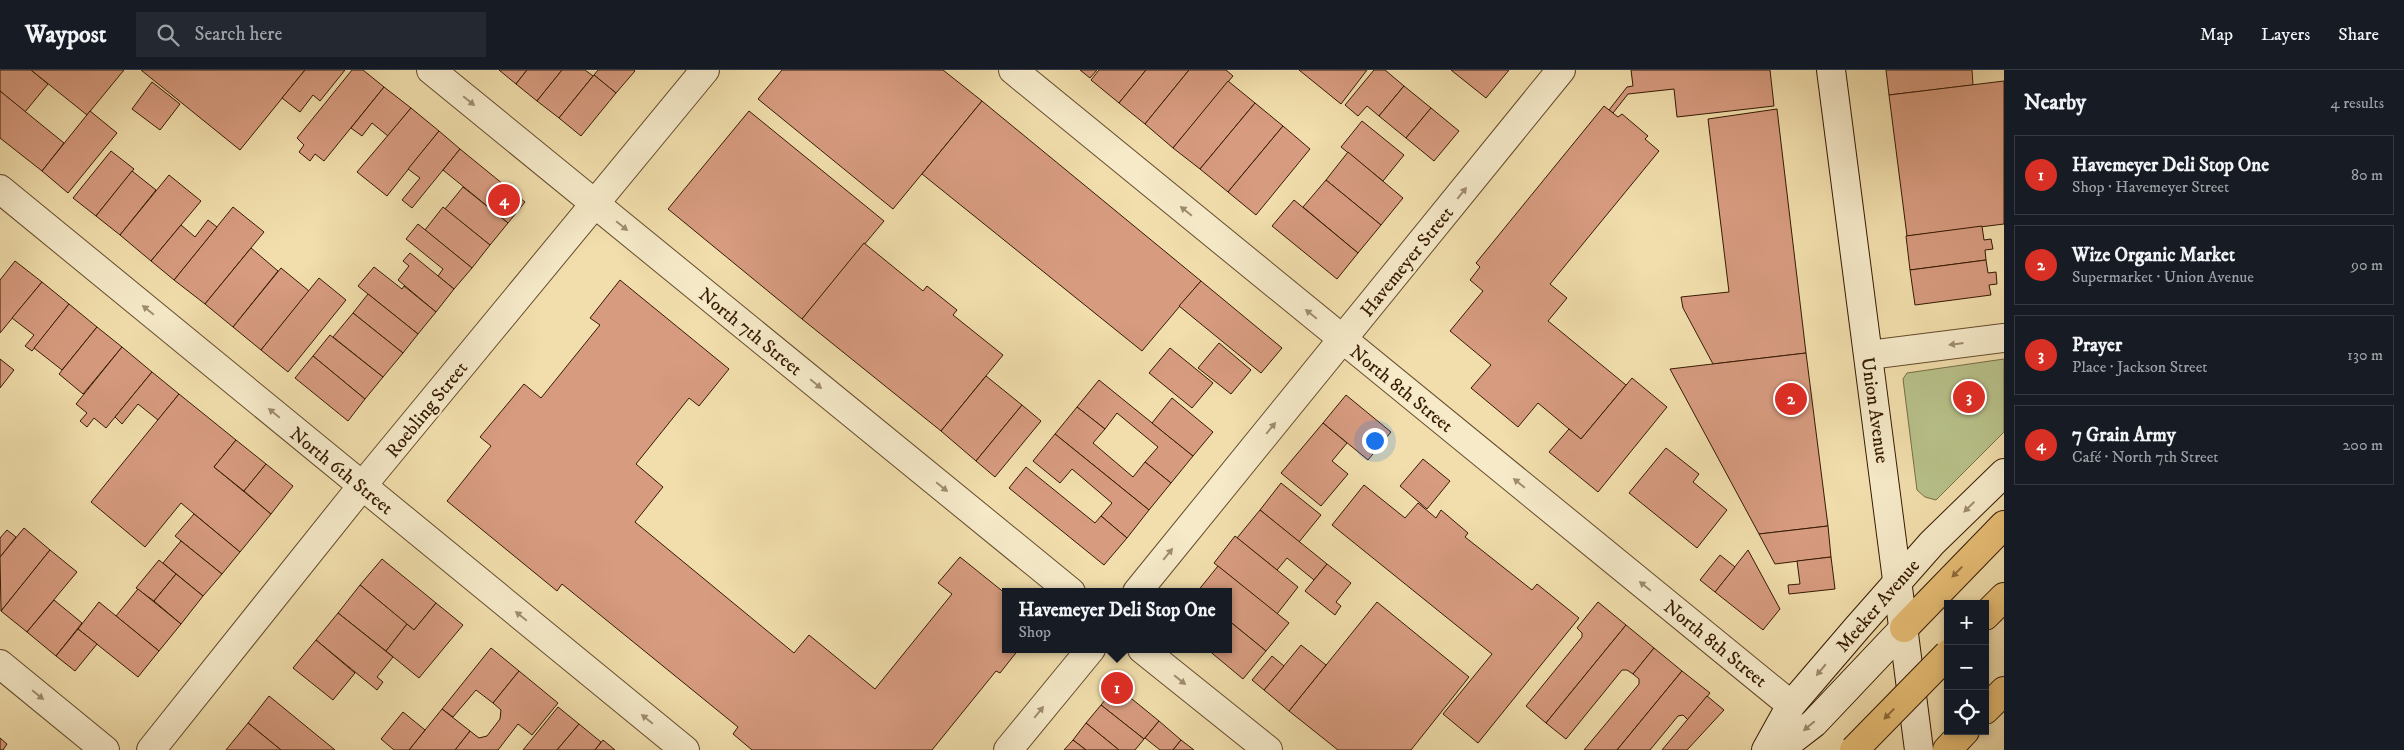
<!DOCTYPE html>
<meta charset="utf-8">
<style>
:root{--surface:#171b24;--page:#242831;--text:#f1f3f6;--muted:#9ea1a6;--line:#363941;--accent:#d93025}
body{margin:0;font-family:"IM FELL DW Pica",serif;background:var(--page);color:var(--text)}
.controls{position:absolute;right:15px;bottom:15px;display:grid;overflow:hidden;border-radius:0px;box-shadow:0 2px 8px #0003}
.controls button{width:45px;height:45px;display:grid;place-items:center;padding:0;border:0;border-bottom:1px solid var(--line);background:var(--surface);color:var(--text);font:25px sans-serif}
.you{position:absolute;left:1374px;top:370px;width:18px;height:18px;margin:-12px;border:4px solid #fff;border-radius:50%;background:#1a73e8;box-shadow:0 0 0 8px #1a73e833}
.badge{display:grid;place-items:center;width:32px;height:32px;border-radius:50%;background:var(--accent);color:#fff;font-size:16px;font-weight:700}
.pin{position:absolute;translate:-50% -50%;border:2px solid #fff;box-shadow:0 1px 5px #0006}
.popup{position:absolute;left:1002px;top:518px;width:230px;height:65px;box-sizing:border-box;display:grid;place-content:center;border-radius:0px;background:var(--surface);filter:drop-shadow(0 1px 4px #0005);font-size:16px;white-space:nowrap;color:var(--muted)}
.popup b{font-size:19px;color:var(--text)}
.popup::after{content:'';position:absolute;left:50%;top:100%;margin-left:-10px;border:10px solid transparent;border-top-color:var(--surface)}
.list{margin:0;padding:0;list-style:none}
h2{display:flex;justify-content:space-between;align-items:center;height:65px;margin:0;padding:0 20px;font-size:21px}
h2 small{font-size:16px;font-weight:400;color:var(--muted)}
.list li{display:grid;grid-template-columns:32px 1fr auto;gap:15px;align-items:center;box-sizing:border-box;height:80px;margin:0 10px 10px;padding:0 10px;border:1px solid var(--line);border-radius:0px}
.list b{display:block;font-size:19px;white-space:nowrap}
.list p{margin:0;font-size:16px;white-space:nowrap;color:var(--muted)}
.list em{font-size:16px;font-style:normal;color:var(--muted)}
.icon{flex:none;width:28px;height:28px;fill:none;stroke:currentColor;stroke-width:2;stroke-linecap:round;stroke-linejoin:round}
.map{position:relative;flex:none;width:2004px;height:680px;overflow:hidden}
header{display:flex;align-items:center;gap:30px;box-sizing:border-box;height:70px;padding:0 25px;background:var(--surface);border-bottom:1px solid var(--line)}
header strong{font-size:24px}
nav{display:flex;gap:28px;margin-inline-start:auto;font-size:18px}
.search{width:350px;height:45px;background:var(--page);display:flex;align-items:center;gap:12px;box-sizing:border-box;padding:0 18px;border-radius:0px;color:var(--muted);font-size:19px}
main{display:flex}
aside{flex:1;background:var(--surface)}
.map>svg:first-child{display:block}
.green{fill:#b8c18a;stroke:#776e46}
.building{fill:#d79b7f;stroke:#361a03}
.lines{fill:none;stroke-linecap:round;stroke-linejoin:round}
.street-casing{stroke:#654b2d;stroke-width:30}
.secondary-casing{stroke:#361a03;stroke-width:30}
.highway-casing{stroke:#361a03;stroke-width:30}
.street{stroke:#f6eac9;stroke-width:28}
.secondary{stroke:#f6eac9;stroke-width:28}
.highway{stroke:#e8bf76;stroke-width:28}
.highway-bridge-casing{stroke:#361a03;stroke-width:30;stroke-linecap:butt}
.highway-bridge{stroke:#e8bf76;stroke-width:28}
.oneway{fill:#a08c70}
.oneway2{fill:#8f6c3c}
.labels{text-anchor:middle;stroke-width:4.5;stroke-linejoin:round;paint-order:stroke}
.street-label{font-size:19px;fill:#361a03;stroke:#f6eac9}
</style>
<header>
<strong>Waypost</strong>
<div class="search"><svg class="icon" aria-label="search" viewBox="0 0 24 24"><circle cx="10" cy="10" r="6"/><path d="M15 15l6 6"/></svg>Search here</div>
<nav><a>Map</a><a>Layers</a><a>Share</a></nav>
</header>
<main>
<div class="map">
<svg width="2004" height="680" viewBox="0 0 2004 680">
<rect width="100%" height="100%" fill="#f1deac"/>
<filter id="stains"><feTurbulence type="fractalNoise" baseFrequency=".004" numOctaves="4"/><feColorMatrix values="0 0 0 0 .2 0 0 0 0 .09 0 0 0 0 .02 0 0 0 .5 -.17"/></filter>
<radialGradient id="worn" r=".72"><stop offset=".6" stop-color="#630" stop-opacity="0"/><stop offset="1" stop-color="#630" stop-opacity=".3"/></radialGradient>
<path class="green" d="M2004,289V362L1936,430L1925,427L1917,420L1903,309L1907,303Z"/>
<g class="building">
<path d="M0,0H31L48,14L25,42L0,21Z"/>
<path d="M31,0H124L87,45Z"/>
<path d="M141,0H305L240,80Z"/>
<path d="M305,0H345L320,31L313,25L300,42L282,28Z"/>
<path d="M352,0H363L384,17L324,91L315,84L310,91L299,82L304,75L297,68Z"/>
<path d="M499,0H527L516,14Z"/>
<path d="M527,0H562L537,31L516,14Z"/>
<path d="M562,0H585L593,6L559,48L537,31Z"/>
<path d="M598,0H634L635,1L616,23L594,5Z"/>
<path d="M782,0H943L982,31L893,139L758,29Z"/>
<path d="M1080,0H1097L1090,8Z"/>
<path d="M1099,0H1146L1119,33L1091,10Z"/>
<path d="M1146,0H1189L1145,54L1119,33Z"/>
<path d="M1189,0H1226L1233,6L1173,78L1145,54Z"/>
<path d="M1299,0H1367L1341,34Z"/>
<path d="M1374,0H1385L1404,16L1379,46L1367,36L1358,46L1345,35Z"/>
<path d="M1451,0H1509L1486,28Z"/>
<path d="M1631,0H1770L1774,36L1677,47L1674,19L1628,24L1613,43L1609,40L1627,17L1633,16Z"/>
<path d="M1886,0H1972L1973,15L1889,25Z"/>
<path d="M594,5L616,23L581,66L559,48Z"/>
<path d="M1228,11L1255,33L1200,99L1173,78Z"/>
<path d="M2004,11V154L1907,166L1889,25Z"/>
<path d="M152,12L180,34L160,60L132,39Z"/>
<path d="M1404,16L1431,38L1406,68L1379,46Z"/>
<path d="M384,17L411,38L388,66L372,53L362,66L351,58Z"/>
<path d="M0,21L64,73L42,101L0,68Z"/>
<path d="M982,31L1201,211L1142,281L922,104Z"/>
<path d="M1255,33L1283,56L1228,122L1200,99Z"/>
<path d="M1604,36L1618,47L1622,44L1648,66L1645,69L1659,81L1550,214L1567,228L1548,251L1626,315L1581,369L1538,333L1518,357L1471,318L1491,295L1450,261L1483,221L1470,210L1480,197L1476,193Z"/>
<path d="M411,38L439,61L387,126L357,102Z"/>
<path d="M1431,38L1459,61L1434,91L1406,68Z"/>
<path d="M1777,39L1806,283L1713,294L1683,238L1681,227L1729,222L1708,49Z"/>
<path d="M90,41L117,63L68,123L42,101Z"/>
<path d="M749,41L884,151L802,249L668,139Z"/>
<path d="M1362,51L1404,85L1383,111L1341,77Z"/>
<path d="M1283,56L1310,79L1256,145L1228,122Z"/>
<path d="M439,61L460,79L412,138L402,130L420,108L408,99Z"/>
<path d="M460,79L525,132L508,153L443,100Z"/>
<path d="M111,81L134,99L96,146L73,128Z"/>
<path d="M1348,82L1403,128L1381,155L1326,110Z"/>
<path d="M132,101L156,120L120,165L96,146Z"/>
<path d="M169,105L201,131L151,191L120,165Z"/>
<path d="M1326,110L1381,155L1358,183L1303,137Z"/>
<path d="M463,117L508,153L490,175L445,139Z"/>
<path d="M1294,130L1358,183L1337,209L1272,156Z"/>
<path d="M233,137L264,162L205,234L174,210Z"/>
<path d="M443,137L490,175L472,198L425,160Z"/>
<path d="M208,150L217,157L174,210L151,191L181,155L195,167Z"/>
<path d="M418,154L472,198L454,219L438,206L443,199L406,169Z"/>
<path d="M1982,156L1984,170L1991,169L1993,179L1985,180L1986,190L1910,200L1906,166Z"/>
<path d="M864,173L923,221L927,216L957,240L953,245L1003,285L941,361L802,249Z"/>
<path d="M251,178L278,201L233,257L205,234Z"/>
<path d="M410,183L454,219L436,242L398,210L409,196L403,191Z"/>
<path d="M1986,190L1988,203L1996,202L1997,214L1989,215L1991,225L1915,235L1910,200Z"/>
<path d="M15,191L42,212L0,263V210Z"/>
<path d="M374,197L402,219L404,216L436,242L418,264L358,216Z"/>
<path d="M281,198L309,221L261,280L233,257Z"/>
<path d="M319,208L346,230L288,302L261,280Z"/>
<path d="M620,210L729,299L699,336L689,328L636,394L663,417L635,452L794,583L809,565L875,619L952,524L938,513L960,487L1006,524V579H1019L1000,603L996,601L932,680H752L733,664L738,657L562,514L557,521L447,431L491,376L480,367L524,314L541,328L600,255L590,248Z"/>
<path d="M1201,211L1282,278L1261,303L1179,236Z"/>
<path d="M42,212L69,234L32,281L25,276L34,265L12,248Z"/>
<path d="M368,224L418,264L403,283L353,243Z"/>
<path d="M69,234L97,257L62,300L34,278Z"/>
<path d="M353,243L403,283L383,307L333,267Z"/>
<path d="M97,257L122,277L83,324L59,304Z"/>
<path d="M330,265L383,307L365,329L313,286Z"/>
<path d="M1219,273L1251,300L1231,324L1198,298Z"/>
<path d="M122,277L152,302L106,358L94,348L87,357L80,351L87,343L76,334Z"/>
<path d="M1170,278L1213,313L1192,338L1149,303Z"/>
<path d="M1806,283L1828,456L1759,464L1670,299Z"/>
<path d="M313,286L365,329L348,351L295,308Z"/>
<path d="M0,289L14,300L0,318Z"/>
<path d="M152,302L179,324L158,350L138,334L122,354L115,347Z"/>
<path d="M986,306L1022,335L976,391L941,361Z"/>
<path d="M1632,308L1667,337L1598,422L1549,382L1569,359L1581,369Z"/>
<path d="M1099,310L1193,386L1171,413L1145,392L1158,377L1117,343L1105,359L1077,337Z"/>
<path d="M179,324L236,370L214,397L271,444L240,482L181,433L145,477L91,432Z"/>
<path d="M1346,325L1391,362L1368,390L1323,353Z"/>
<path d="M1172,328L1213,362L1193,386L1152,353Z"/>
<path d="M1022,335L1041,351L995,407L976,391Z"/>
<path d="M1077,337L1105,359L1093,373L1133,407L1145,392L1171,413L1149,440L1055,364Z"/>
<path d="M1323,353L1347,373L1332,391L1348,404L1321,436L1281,403Z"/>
<path d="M1055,364L1149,440L1127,468L1101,446L1112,433L1072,399L1060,413L1033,391Z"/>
<path d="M236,370L266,394L244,421L214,397Z"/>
<path d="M1666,378L1699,404L1693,412L1727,440L1697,478L1629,423Z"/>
<path d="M1423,389L1450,411L1427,439L1400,416Z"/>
<path d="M266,394L293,416L271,444L244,421Z"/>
<path d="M1026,397L1095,453L1101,446L1127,468L1104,495L1009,418Z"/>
<path d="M1281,413L1321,445L1299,472L1260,440Z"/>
<path d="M1364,415L1405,448L1418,433L1436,448L1441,440L1468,463L1465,467L1532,520L1537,514L1579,548L1478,673L1443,644L1492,584L1332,455Z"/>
<path d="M1260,440L1327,494L1314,510L1287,488L1277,500L1237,468Z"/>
<path d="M194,444L240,482L222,504L175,466Z"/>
<path d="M1828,456L1831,487L1775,494L1759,464Z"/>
<path d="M24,458L50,480L1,541L0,487Z"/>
<path d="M7,460L16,467L0,487V468Z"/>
<path d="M1235,466L1298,517L1277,544L1214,493Z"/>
<path d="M181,471L222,504L203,526L163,493Z"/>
<path d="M50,480L77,502L27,562L1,541Z"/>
<path d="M1748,480L1780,539L1763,560L1715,522Z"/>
<path d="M1720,485L1735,497L1715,522L1700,510Z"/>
<path d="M1831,487L1835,519L1789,524L1788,515L1800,514L1797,491Z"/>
<path d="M382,489L436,533L414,560L360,515Z"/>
<path d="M159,490L176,504L154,531L136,518Z"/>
<path d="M1327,494L1351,513L1336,532L1341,536L1335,545L1305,521Z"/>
<path d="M1218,496L1289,553L1266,581L1228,550V522H1197Z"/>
<path d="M176,504L203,526L181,554L154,531Z"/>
<path d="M360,515L407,554L386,581L338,543Z"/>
<path d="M138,519L181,554L159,581L116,546Z"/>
<path d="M54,530L82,553L56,586L27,562Z"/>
<path d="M99,532L159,581L138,607L78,559Z"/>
<path d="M1377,532L1469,607L1411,680H1338L1289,641Z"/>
<path d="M1598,532L1626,555L1546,653L1526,636L1582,567V563L1577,558Z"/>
<path d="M436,533L463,555L419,608L386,581L407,554L414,560Z"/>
<path d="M338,543L393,587L377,607L383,612L377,620L316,570Z"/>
<path d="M1228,550L1266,581L1243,609L1207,579H1228Z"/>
<path d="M1626,555L1654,578L1633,604L1627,600H1622L1566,669L1546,653Z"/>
<path d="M78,559L97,574L75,601L56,586Z"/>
<path d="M316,570L355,603L333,630L293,598Z"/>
<path d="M1301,575L1326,595L1289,641L1264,620Z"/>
<path d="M491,578L519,601L493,633L476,620L453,647L442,639Z"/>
<path d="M1654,578L1682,601L1617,680H1584L1639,614V609L1633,604Z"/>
<path d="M1272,586L1284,596L1264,620L1252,610Z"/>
<path d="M519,601L558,633L532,665L518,654L498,680H455L470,661L479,668L487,666L500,649L501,640L493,633Z"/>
<path d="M1682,601L1710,623L1688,650L1683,645L1678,646L1650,680H1617Z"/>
<path d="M1116,616L1159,651L1144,669L1101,635Z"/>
<path d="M269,626L335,680H281L248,653Z"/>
<path d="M1707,626L1724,640L1687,680H1662Z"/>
<path d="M1101,635L1144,669L1135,680H1119L1086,653Z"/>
<path d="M558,637L579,654L557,680H523Z"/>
<path d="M442,639L470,661L455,680H409Z"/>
<path d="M403,642L425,660L409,680H394L381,669Z"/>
<path d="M1159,651L1181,670L1173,680H1160L1145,668Z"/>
<path d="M248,653L281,680H226Z"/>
<path d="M1086,653L1119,680H1086L1073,670Z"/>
<path d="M579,654L601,672L595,680H557Z"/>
<path d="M0,668L7,674L3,680H0Z"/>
<path d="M603,670L615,680H595Z"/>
<path d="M1073,670L1086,680H1064Z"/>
<path d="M1181,670L1194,680H1173Z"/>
</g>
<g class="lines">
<defs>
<g id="street">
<path d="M431,0L1071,522"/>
<path d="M1013,0L1791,635"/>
<path d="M0,119L685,680"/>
<path d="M1869,285L2004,268"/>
<path d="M1137,522L1561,0"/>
<path d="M1142,579L1268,680"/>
<path d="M0,594L105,680"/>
<path d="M151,680L362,416L705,0"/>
<path d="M1008,680L1091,579"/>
</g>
<g id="secondary">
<path d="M1831,0L1919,680"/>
<path d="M1766,680L1791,635L1857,558L1932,473L2004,403"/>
<path d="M1779,680L1814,653L1904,558"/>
</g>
<g id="highway">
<path d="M1985,546L2004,527"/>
<path d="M1904,558L2004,455"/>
<path d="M1985,640L2004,621"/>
<path d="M1947,680L1965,661"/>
</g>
</defs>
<use href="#street" class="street-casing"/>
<use href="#secondary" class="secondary-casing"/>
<use href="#highway" class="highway-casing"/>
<use href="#street" class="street"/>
<use href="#secondary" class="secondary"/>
<use href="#highway" class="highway"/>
<defs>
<path id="highway-bridge" d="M1854,680L1948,584"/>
</defs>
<use href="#highway-bridge" class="highway-bridge-casing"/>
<use href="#highway-bridge" class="highway-bridge"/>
</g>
<defs><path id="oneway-solid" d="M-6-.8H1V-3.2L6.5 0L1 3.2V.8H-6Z" transform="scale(1.25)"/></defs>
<g class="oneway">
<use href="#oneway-solid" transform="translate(469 31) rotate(39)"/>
<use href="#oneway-solid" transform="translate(1462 123) rotate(-51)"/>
<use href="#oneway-solid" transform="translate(1186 141) rotate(-141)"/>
<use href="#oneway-solid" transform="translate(622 156) rotate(39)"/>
<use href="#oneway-solid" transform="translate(148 240) rotate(-141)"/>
<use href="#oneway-solid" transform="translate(1311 244) rotate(-141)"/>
<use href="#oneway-solid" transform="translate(1956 274) rotate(173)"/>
<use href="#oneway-solid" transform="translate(816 314) rotate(39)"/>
<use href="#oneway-solid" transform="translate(274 343) rotate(-141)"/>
<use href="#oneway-solid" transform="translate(1271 358) rotate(-51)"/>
<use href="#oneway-solid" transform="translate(1519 413) rotate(-141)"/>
<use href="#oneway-solid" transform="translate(942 417) rotate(39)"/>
<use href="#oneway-solid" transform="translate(1969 437) rotate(136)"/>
<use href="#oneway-solid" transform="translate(1168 484) rotate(-51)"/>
<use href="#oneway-solid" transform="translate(1645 516) rotate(-141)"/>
<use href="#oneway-solid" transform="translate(521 546) rotate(-141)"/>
<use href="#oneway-solid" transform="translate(1821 600) rotate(130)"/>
<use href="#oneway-solid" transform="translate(1180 610) rotate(39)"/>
<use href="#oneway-solid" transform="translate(38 625) rotate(39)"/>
<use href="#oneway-solid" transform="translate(1039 642) rotate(-51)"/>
<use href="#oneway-solid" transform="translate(647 649) rotate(-141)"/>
<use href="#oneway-solid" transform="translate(1809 656) rotate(140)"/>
</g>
<g class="oneway2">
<use href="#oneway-solid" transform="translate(1957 502) rotate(134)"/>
<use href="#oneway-solid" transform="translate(1889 644) rotate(134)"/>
</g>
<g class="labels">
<g class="street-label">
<text transform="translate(1406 191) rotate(-51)" y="7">Havemeyer Street</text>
<text transform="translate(751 261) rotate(39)" y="7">North 7th Street</text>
<text transform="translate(1402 318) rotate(39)" y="7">North 8th Street</text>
<text transform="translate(426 339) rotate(-51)" y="7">Roebling Street</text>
<text transform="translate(1876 340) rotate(82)" y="7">Union Avenue</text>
<text transform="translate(342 400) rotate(39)" y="7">North 6th Street</text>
<text transform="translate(1877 535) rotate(-49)" y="7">Meeker Avenue</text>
<text transform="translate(1716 573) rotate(39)" y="7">North 8th Street</text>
</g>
</g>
<rect width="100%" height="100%" filter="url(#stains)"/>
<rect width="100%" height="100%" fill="url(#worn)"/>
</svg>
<div class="controls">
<button>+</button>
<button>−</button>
<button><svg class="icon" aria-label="locate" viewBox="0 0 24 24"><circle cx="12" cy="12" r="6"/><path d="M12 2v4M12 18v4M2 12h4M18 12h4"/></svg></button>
</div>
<div class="you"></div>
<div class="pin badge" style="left:1117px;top:618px">1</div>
<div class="popup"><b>Havemeyer Deli Stop One</b>Shop</div>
<div class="pin badge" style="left:1791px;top:329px">2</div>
<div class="pin badge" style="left:1969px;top:327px">3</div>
<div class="pin badge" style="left:504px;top:130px">4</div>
</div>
<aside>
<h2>Nearby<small>4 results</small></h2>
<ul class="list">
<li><span class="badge">1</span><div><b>Havemeyer Deli Stop One</b><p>Shop · Havemeyer Street</p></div><em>80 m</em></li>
<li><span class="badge">2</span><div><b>Wize Organic Market</b><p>Supermarket · Union Avenue</p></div><em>90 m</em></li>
<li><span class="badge">3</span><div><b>Prayer</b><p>Place · Jackson Street</p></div><em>130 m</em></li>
<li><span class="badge">4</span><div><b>7 Grain Army</b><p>Café · North 7th Street</p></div><em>200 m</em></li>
</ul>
</aside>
</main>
